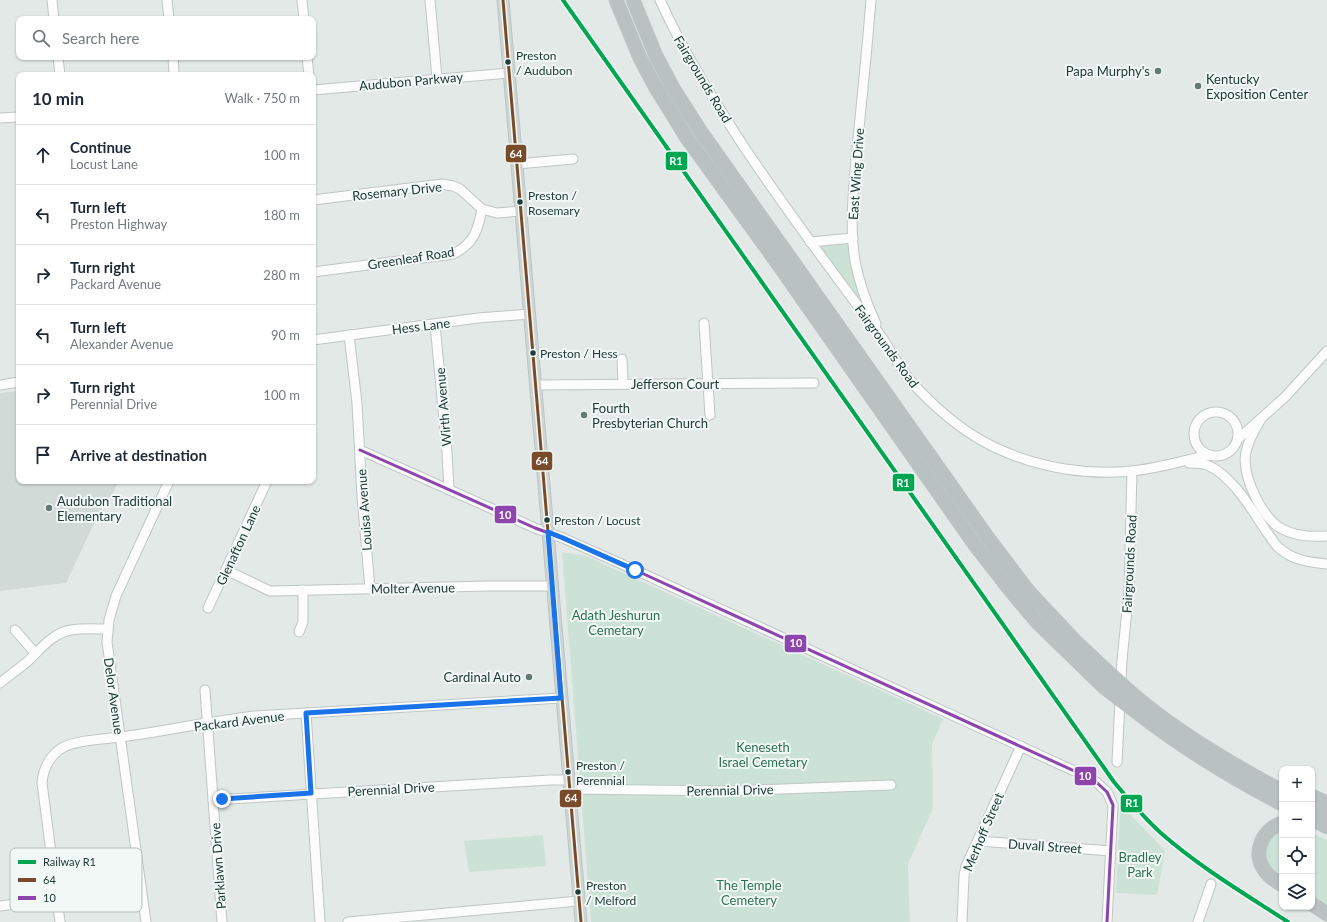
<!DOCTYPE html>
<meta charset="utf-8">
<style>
:root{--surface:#fff;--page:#f6f6f7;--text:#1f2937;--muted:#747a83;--line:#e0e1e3}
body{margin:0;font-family:Lato,sans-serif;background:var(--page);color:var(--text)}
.controls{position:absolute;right:12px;bottom:12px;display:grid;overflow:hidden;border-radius:8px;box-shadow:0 1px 3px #0004}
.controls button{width:36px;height:36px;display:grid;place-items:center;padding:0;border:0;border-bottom:1px solid var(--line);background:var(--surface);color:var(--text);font:20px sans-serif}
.stop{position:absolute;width:12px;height:12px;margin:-9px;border:3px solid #1a73e8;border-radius:50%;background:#fff}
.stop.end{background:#1a73e8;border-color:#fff;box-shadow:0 1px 4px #0008}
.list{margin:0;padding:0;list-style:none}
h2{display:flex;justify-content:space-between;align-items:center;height:52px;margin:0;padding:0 16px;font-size:17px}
h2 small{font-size:13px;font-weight:400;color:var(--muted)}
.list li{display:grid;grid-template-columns:26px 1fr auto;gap:12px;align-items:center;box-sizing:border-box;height:60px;padding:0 16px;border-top:1px solid var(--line)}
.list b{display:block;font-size:15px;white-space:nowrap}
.list p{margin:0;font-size:13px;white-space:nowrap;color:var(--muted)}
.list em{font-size:13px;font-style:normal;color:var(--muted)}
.icon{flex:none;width:22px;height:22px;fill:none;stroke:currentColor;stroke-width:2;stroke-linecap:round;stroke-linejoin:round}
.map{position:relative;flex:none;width:1327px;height:922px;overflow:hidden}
.search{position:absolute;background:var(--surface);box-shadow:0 1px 3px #0004;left:16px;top:16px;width:300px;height:44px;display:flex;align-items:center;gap:10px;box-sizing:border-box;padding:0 14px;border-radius:8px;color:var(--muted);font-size:15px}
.panel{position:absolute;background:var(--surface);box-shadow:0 1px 3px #0004;left:16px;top:72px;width:300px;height:412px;border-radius:8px}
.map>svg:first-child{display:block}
.built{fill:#d1dad7}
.green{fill:#cce2d6}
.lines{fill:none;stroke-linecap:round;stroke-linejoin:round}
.minor-casing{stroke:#c0c6c4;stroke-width:11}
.major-casing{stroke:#bcc5c3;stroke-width:13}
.highway-casing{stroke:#bcc5c3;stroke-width:15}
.minor{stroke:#fbfcfb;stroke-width:9}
.major{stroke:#cdd5d3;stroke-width:11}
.highway{stroke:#b9c2c1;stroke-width:13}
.highway-bridge-casing{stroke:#bcc5c3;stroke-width:15;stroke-linecap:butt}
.highway-bridge{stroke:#b9c2c1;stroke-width:13}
.bus-1-casing{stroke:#f1f8f5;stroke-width:6}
.bus-2-casing{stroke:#f1f8f5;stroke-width:6}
.bus-1{stroke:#7a4b2a;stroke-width:3}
.bus-2{stroke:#8e44ad;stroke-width:3}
.rail-1-casing{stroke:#f1f8f5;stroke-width:7}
.rail-1{stroke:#00a651;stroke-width:4}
.route{stroke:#1a73e8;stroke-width:5}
.bus-dot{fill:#213b38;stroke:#f1f8f5;stroke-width:1.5}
.poi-dot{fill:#657875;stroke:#f1f8f5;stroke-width:1.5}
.labels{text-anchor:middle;stroke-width:4;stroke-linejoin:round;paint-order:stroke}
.bus-label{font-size:12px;fill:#213b38;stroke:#f1f8f5;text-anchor:start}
.poi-label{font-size:13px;fill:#213b38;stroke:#f1f8f5;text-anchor:start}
.street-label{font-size:13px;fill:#213b38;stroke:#f1f8f5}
.park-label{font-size:13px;fill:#2c7151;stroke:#f1f8f5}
.key{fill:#f1f8f5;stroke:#b3bfbc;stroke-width:1}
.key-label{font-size:11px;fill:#213b38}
.line-badge{stroke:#f1f8f5;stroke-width:1.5}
.badge-label{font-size:11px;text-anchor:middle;font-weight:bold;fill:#fff}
</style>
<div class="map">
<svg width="1327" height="922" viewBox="0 0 1327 922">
<rect width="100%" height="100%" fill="#e3e9e7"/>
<path class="built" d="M19,391V481H119L110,499L101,509L66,583L0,591V393Z"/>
<g class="green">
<path d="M847,243L849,244L855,278L860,298H859L858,299L819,245Z"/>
<path d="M562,552L586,556L943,719L932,744L933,808L908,864L910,922H591Z"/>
<path d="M1123,807L1165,851L1157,895L1116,893L1120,814Z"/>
<path d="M1282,826V881L1268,871L1263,845Z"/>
<path d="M1312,833L1327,840V910L1312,900Z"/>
<path d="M543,835L546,866L469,872L464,841Z"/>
</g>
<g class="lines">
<defs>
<g id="minor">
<path d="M52,0L54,19"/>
<path d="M167,0L169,19"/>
<path d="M302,0L304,19"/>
<path d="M430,0L437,78"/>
<path d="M660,0C683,51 712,97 742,144C777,196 814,247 852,298C863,313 875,327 885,342C895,359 905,376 919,390C941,413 965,433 994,447C1038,468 1091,477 1140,470C1163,467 1186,460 1209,455"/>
<path d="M871,0C867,50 862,99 857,148C854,185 849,224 855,261C859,283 867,304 876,324"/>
<path d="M58,57L60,75"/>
<path d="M173,57L174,75"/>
<path d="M307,57L309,75"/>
<path d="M313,90L509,73"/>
<path d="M0,118L19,117"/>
<path d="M517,164L573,159"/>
<path d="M313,200L442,184L453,186L460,189L482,209L497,213L521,211"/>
<path d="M810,242L853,238"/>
<path d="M313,272L453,254C474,244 478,230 482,209"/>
<path d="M704,323L710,415"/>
<path d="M435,324L447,452L449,490"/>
<path d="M349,335L357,403L362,496L370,589"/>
<path d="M313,340L478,318L530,314"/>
<path d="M622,359L623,383"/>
<path d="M0,385L19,382"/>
<path d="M536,385L814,383"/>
<circle cx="1216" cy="434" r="22"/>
<path d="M1261,419C1255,429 1248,441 1246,452C1241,475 1262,518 1282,529C1295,536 1313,537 1327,536"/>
<path d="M1238,439L1285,397L1327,351"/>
<path d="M360,450L535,528L563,538L635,570L1094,780L1107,792L1113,805L1107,922"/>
<path d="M1189,463C1196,463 1202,463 1207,465C1232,475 1252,510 1266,531C1270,536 1274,544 1279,548C1294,561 1309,562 1327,564"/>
<path d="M226,570L270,591"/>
<path d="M273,591L489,586H553"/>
<path d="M208,608L267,481"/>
<path d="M15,630L35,653"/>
<path d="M299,632L303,622V590"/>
<path d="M0,683C9,676 18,669 27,662C40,650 52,633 71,630C83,628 96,629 108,629"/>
<path d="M205,690L222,922"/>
<path d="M306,713L320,922"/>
<path d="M1117,762L1122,660L1129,590L1132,471"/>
<path d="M570,789L728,791L891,785"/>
<path d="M213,800L550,780H569"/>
<path d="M978,841L1111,851"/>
<path d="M0,906L57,898"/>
<path d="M60,922L42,783C43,769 50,755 62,748C78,739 110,739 128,736C171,730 212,721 255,716L561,698"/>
<path d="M146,922L107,642L109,620L116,596L169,481"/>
<path d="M348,922L579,901"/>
<path d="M962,922L964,876L966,866L1021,746"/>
<path d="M1198,922L1211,884"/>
</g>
<path id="major" d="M503,0L581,922"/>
<g id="highway">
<path d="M616,0L640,58L656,88L687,138L776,261L975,545L1010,590L1036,621L1104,687"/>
<path d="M633,0L656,56L673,88L699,129L988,538L1029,592L1075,641L1108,672"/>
<path d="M1136,697C1180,734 1231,764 1282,791"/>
<path d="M1134,710C1180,746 1230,777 1282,804"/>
<path d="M1312,796L1327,803"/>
<path d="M1312,806L1327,814"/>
<path d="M1312,819L1327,827"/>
<path d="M1282,823C1263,829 1251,853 1265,871C1269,877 1276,881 1282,885"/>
<path d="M1312,904L1327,914"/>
</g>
</defs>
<use href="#minor" class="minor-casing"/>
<use href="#major" class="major-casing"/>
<use href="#highway" class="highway-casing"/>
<use href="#minor" class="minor"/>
<use href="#major" class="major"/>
<use href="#highway" class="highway"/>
<defs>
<g id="highway-bridge">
<path d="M1108,672L1136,697"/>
<path d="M1104,687L1134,710"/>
</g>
</defs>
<use href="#highway-bridge" class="highway-bridge-casing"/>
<use href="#highway-bridge" class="highway-bridge"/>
<defs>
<path id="bus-1" d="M503,0L581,922"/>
<path id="bus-2" d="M360,450L535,528L563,538L635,570L1094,780L1107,792L1113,805L1107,922"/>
</defs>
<use href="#bus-1" class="bus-1-casing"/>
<use href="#bus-2" class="bus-2-casing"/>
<use href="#bus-1" class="bus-1"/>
<use href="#bus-2" class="bus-2"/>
<defs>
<path id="rail-1" d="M563,0L1114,782C1129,800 1144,818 1162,834C1201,868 1245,894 1288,922"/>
</defs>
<use href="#rail-1" class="rail-1-casing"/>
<use href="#rail-1" class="rail-1"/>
</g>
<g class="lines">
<path class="route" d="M222,799L311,793L306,713L561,698L548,532L563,538L635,570"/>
</g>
<g class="bus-dot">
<circle cx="508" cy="62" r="3.5"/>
<circle cx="520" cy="202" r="3.5"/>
<circle cx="533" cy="353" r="3.5"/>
<circle cx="547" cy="520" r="3.5"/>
<circle cx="568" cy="772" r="3.5"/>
<circle cx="578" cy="892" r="3.5"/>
</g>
<g class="poi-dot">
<circle cx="1158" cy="71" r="4"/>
<circle cx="1198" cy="86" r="4"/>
<circle cx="584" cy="415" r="4"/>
<circle cx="49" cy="508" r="4"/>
<circle cx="529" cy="677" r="4"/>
</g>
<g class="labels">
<g class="bus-label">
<text x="516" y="60">Preston<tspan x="516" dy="15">/ Audubon</tspan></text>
<text x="528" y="200">Preston /<tspan x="528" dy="15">Rosemary</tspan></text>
<text x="540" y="358">Preston / Hess</text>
<text x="554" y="525">Preston / Locust</text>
<text x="576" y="770">Preston /<tspan x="576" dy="15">Perennial</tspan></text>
<text x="586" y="890">Preston<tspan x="586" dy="15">/ Melford</tspan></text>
</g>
<g class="poi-label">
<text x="1150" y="76" text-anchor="end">Papa Murphy's</text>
<text x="1206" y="84">Kentucky<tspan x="1206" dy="15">Exposition Center</tspan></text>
<text x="592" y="413">Fourth<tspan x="592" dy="15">Presbyterian Church</tspan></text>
<text x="57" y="506">Audubon Traditional<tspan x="57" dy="15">Elementary</tspan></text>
<text x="521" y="682" text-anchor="end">Cardinal Auto</text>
</g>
<g class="street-label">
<text transform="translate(703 79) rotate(59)" y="5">Fairgrounds Road</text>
<text transform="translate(411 81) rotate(-5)" y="5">Audubon Parkway</text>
<text transform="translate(856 174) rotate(-86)" y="5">East Wing Drive</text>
<text transform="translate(397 191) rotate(-6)" y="5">Rosemary Drive</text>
<text transform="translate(411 258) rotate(-9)" y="5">Greenleaf Road</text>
<text transform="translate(421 326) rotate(-7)" y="5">Hess Lane</text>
<text transform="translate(887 346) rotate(54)" y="5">Fairgrounds Road</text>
<text x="675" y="389">Jefferson Court</text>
<text transform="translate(443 407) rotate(-95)" y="5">Wirth Avenue</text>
<text transform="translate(364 510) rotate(-94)" y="5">Louisa Avenue</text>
<text transform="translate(238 545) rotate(-65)" y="5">Glenafton Lane</text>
<text transform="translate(1129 564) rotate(-87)" y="5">Fairgrounds Road</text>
<text transform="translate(413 588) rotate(-1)" y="5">Molter Avenue</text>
<text transform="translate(114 696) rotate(82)" y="5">Delor Avenue</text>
<text transform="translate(239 721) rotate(-7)" y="5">Packard Avenue</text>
<text transform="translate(391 789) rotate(-3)" y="5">Perennial Drive</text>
<text transform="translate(730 790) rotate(-1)" y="5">Perennial Drive</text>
<text transform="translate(983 832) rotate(-67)" y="5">Merhoff Street</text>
<text transform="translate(1045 846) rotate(4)" y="5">Duvall Street</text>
<text transform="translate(218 866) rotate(-94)" y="5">Parklawn Drive</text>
</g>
<g class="park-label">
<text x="616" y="620">Adath Jeshurun<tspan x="616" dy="15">Cemetary</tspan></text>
<text x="763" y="752">Keneseth<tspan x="763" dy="15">Israel Cemetary</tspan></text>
<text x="1140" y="862">Bradley<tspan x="1140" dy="15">Park</tspan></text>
<text x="749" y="890">The Temple<tspan x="749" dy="15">Cemetery</tspan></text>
</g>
</g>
<rect x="10" y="848" width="132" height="64" rx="6" class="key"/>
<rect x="18" y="860" width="18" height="4" fill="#00a651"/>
<rect x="18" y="878" width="18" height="4" fill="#7a4b2a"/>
<rect x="18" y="896" width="18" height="4" fill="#8e44ad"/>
<g class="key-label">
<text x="43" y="866">Railway R1</text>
<text x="43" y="884">64</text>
<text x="43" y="902">10</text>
</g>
<g class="line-badge">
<rect x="505" y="144" width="22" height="19" rx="4" fill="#7a4b2a"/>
<rect x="665" y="151" width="23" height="20" rx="4" fill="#00a651"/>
<rect x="531" y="451" width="22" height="20" rx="4" fill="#7a4b2a"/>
<rect x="892" y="473" width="23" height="19" rx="4" fill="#00a651"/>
<rect x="494" y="505" width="23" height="19" rx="4" fill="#8e44ad"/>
<rect x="784" y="634" width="23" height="19" rx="4" fill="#8e44ad"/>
<rect x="1074" y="766" width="23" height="20" rx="4" fill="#8e44ad"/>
<rect x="559" y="789" width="23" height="19" rx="4" fill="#7a4b2a"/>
<rect x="1120" y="794" width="23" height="19" rx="4" fill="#00a651"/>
</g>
<g class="badge-label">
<text x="516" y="158">64</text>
<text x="676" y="165">R1</text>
<text x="542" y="465">64</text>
<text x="903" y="487">R1</text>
<text x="505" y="519">10</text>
<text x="796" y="647">10</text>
<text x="1085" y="780">10</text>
<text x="571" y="802">64</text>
<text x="1132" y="807">R1</text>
</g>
</svg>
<div class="controls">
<button>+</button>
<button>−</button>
<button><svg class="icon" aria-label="locate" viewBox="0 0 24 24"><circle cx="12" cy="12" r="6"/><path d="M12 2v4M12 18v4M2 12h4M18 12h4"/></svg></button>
<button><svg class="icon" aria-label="layers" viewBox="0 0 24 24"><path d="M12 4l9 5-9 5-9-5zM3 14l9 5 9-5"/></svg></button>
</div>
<div class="stop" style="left:635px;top:570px"></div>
<div class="stop end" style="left:222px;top:799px"></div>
<div class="search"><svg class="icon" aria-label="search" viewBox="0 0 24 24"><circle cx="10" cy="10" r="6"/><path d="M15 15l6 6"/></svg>Search here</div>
<section class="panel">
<h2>10 min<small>Walk · 750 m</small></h2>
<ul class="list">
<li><svg class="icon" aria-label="ahead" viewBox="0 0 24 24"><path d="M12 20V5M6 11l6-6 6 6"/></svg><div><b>Continue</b><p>Locust Lane</p></div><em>100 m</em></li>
<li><svg class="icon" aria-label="left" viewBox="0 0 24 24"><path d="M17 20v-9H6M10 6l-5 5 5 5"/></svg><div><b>Turn left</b><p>Preston Highway</p></div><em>180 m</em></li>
<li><svg class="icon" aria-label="right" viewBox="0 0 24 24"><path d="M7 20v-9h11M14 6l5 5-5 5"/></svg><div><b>Turn right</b><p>Packard Avenue</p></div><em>280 m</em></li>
<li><svg class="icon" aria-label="left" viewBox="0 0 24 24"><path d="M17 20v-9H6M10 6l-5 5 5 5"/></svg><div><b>Turn left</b><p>Alexander Avenue</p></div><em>90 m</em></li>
<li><svg class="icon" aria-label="right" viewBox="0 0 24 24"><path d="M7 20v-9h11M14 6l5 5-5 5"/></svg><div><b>Turn right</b><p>Perennial Drive</p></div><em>100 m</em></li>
<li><svg class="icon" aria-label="arrive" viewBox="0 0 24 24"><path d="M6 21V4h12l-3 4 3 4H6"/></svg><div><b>Arrive at destination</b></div></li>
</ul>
</section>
</div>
